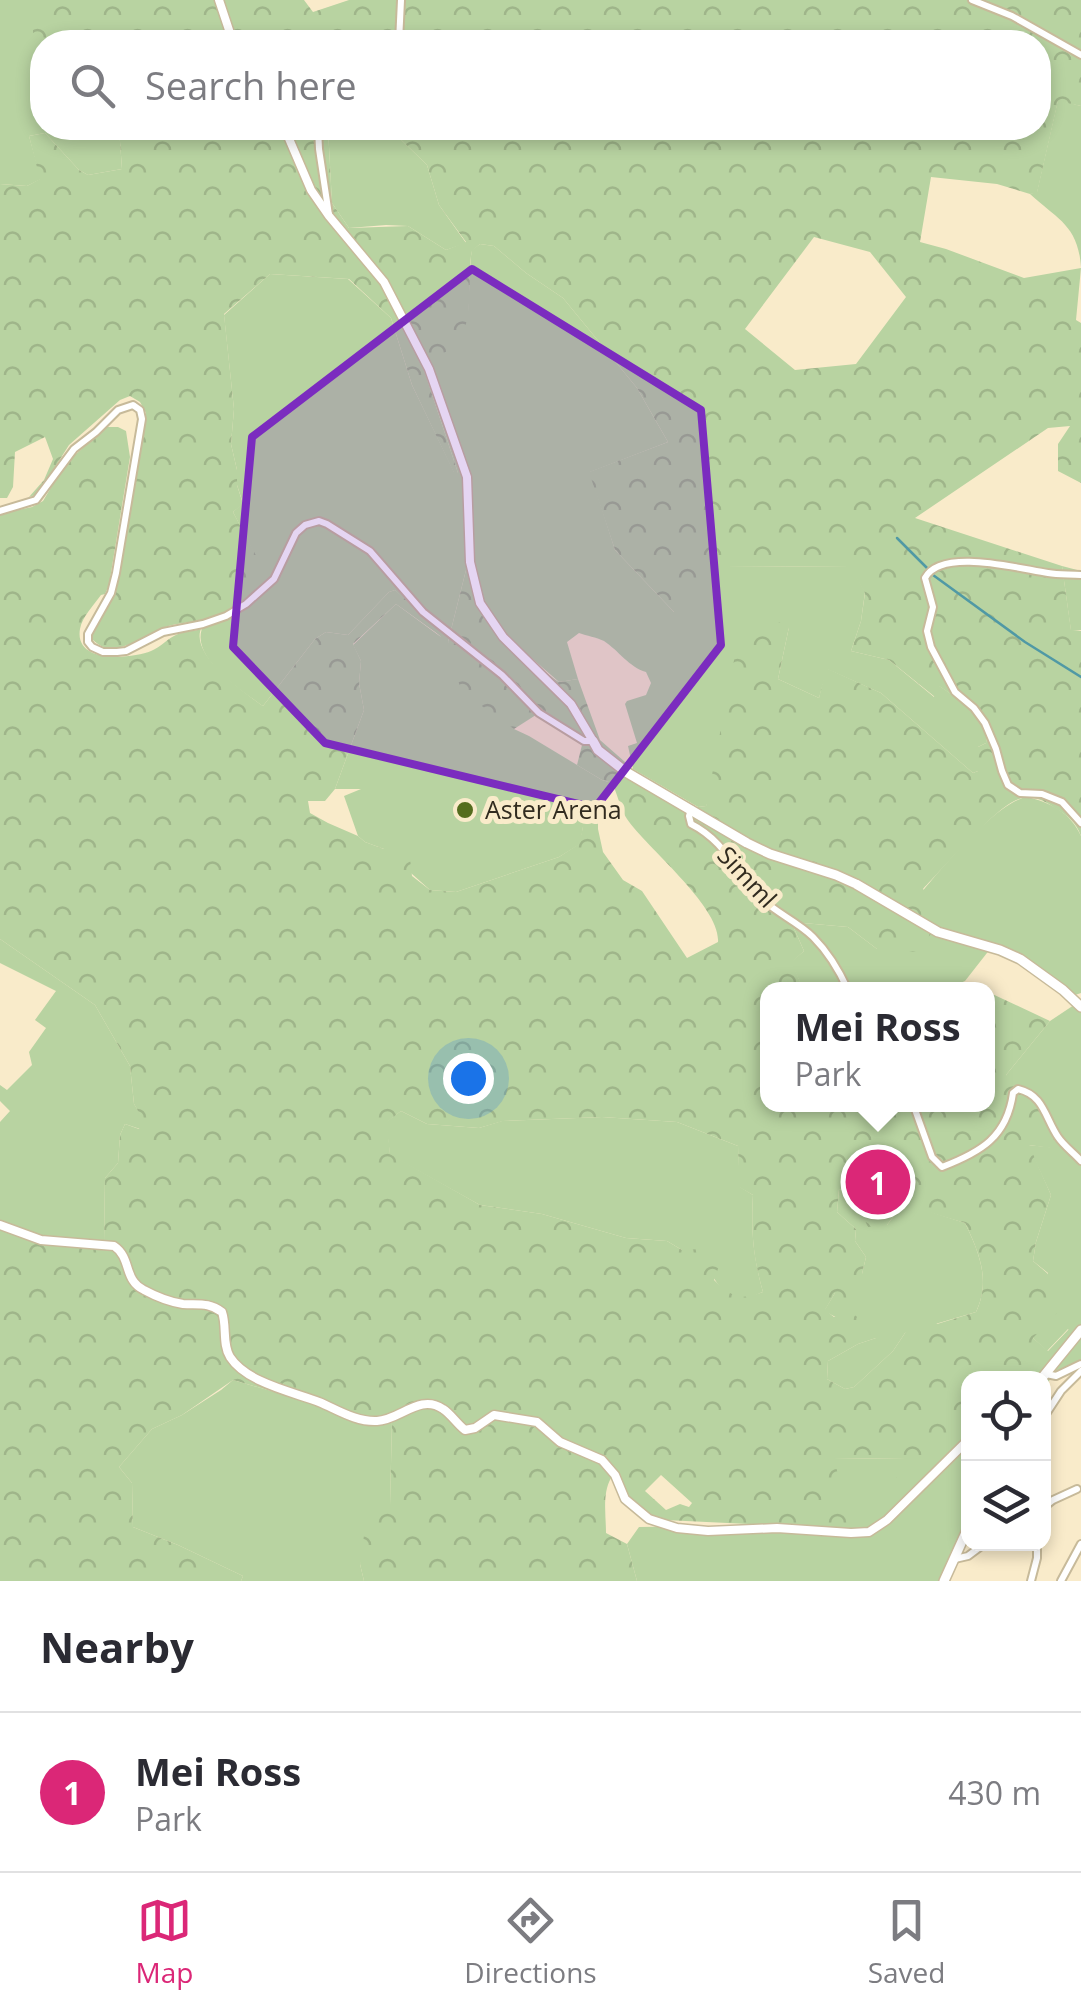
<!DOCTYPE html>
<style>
:root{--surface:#fff;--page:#f2f2f3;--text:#2b2b33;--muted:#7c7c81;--line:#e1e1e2;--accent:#db2777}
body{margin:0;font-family:"Open Sans",sans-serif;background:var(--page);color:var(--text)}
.controls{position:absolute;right:30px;bottom:30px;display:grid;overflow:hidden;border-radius:20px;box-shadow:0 5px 15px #0003}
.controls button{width:90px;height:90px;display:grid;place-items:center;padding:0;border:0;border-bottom:2px solid var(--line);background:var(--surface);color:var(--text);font:50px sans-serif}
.you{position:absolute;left:468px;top:1078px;width:35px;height:35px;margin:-25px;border:8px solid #fff;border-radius:50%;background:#1a73e8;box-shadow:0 0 0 15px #1a73e833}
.badge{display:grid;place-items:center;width:65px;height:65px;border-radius:50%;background:var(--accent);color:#fff;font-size:32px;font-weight:700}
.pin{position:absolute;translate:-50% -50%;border:5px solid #fff;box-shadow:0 2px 10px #0006}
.popup{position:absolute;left:760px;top:982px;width:235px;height:130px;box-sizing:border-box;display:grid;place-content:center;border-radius:20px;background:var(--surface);filter:drop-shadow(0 2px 8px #0005);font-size:32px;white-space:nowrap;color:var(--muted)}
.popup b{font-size:38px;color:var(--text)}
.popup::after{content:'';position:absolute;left:50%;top:100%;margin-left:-20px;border:20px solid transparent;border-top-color:var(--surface)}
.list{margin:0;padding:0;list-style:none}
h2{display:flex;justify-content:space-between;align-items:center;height:130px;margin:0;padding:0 40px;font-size:42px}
h2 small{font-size:32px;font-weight:400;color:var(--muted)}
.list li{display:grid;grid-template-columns:65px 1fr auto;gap:30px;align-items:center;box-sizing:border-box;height:160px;padding:0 40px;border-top:2px solid var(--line)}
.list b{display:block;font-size:38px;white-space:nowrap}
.list p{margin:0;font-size:32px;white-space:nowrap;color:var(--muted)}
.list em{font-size:32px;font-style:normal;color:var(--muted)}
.icon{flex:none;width:55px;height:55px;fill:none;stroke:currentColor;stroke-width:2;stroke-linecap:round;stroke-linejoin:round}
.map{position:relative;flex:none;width:1081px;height:1581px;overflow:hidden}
.search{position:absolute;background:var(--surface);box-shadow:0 5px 15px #0003;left:30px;right:30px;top:30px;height:110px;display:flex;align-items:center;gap:25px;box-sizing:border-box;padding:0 35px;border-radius:40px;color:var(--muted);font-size:38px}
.sheet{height:290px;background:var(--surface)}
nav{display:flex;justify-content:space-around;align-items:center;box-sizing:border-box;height:140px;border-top:2px solid var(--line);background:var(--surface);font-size:28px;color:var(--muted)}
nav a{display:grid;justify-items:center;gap:5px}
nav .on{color:var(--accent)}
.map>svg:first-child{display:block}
.green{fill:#b8d3a1}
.forest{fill:url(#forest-crowns);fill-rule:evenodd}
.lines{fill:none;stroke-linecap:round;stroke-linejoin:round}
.stream{stroke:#5099a5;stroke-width:2.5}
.minor-casing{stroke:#c7ba9a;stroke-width:10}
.tertiary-casing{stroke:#c7ba9a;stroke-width:11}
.secondary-casing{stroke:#c7ba9a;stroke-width:12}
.minor{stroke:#fff;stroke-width:6}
.tertiary{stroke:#fff;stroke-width:8}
.secondary{stroke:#fff;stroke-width:9}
.marked{fill:#7b2cbf;fill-opacity:0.2;stroke:#7b2cbf;stroke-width:8;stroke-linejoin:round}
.poi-dot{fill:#546c1d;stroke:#f9ebca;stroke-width:4}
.labels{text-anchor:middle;stroke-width:10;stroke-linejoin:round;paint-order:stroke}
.poi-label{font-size:25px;fill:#312b1f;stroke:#f9ebca;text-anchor:start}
.street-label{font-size:25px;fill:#312b1f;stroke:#f9ebca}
</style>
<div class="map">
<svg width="1081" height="1581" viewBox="0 0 1081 1581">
<defs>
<pattern id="forest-crowns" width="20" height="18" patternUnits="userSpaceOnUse" patternTransform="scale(2.5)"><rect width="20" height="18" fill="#b8d3a1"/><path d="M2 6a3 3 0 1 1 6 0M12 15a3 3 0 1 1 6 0" fill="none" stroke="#9fb58a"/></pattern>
</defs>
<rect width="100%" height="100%" fill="#f9ebca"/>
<g class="green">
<path d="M0,0H33V64L42,72V128H119L122,169L88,175L79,170L45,133L29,136L41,179L27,186L0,184Z"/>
<path d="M1058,100L1081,106V267C1078,225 1057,219 1030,194L1037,192Z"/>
<path d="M328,128H389L427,165L439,205L466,243L446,250L408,226L386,225L349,228L332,203Z"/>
<path d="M480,244L494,246L526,273L563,298L637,388L668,442L590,472L615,550L674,612L724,566L851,567L865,592L861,621L851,651L889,660L934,697L938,685L970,707L987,733L986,743L978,747V771L973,773L881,693L827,669L819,698L778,679L789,627L706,806L698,807L633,769L628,746L637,743L625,704L627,701L646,695L651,683L646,672C629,667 619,651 604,641C596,637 587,636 579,633L567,642L578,679L559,682L505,635L486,605L467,566L448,642L514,729L529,736L602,780L612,783L600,803L598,815L583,808V827L580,844L559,857L456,892L430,890L384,849L365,842L358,836L344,796L361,789H335L364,710L359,683L361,661L353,645L396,604L441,637L395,590L389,592L348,635L326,632L315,639L263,706C242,691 184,654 205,623C213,613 234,607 246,601L260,565L233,512L243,503L237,485V470L231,444L234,409L224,315L270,274L348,279L391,318L412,385L454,472L458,473L423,367L431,360L468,311L471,256L472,250Z"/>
<path d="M1062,566L1081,571V630L1071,631Z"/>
<path d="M1027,797C1050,802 1071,813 1081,836V993L1075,995L1012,950L994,944L965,981L946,989H803L791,962L804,951L793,926L803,923L848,927L877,949C903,915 988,803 1027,797Z"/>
<path d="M0,939L95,1005L130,1066L134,1104L145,1121L140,1129L125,1124L120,1135L118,1163L105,1178L104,1242L51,1244L0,1225V1122L10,1111L0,1101V1085L7,1090L32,1065L29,1052L46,1028L35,1020L56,991L0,963Z"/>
<path d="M1074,1005L1081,1011V1360L1057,1371L1044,1387V1378H1038L1072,1334L1068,1329L1047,1351L1033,1338L1048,1273L1033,1261L1036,1242L1051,1195L1028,1145L1057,1148L1006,1075L1050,1021Z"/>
<path d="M401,1111L427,1124L479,1128L502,1121L602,1117L677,1122L738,1146L740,1187L753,1195C751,1232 753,1256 763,1292C757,1294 752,1298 746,1298C719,1300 709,1269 701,1250H682L667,1241L626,1238L542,1214L480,1205L390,1155L386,1122Z"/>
<path d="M839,1189L851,1192L887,1225L900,1208L915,1207L965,1223C979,1252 991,1281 976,1312L905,1333L893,1351L854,1387L845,1389L827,1379L828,1361L858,1344L876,1338L824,1311L835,1293L862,1274L866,1257L855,1241L856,1229L837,1212Z"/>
<path d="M233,1380L382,1423L392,1421L390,1506L360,1564L364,1581H241L243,1576L178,1545L133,1527L132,1483L119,1467L152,1429L182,1415L221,1390Z"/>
<path d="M968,1445V1520L940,1581H637L627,1544L639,1527L786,1525L851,1529L833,1459L906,1458L909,1502Z"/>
</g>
<path class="forest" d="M33,0H304L313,12L349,0H1081V106L1058,101L1037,193L1030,194L997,184L931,177L920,242L946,249L1024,278L1081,268L1076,320L1081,323V483L1058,471V444L1070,426L1048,428L915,518L1062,566L1071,630L1081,631V836C1076,822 1067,815 1055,808C1045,801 1031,794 1019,799C996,806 942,870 923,889L946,916L916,952L877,949L848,927L803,923L793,926L804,951L792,962L803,989L768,990V1104H988V992L1050,1021L1006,1075L1045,1090L1058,1149L1029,1145L1051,1195L1036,1242L1033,1261L1047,1273L1068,1301L1033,1338L1048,1351L1069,1329L1073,1334L1038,1378H968V1435L940,1461L906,1497L896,1478L905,1458L834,1459L852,1529L644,1519L623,1503L611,1478C602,1494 606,1515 606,1533L627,1544L637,1581H364L360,1564L366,1521L377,1507L390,1505L392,1422L354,1421L319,1405L233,1380L182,1415L152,1429L119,1467L132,1483L133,1527L178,1545L243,1576L241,1581H0V1225L51,1244L104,1242L105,1178L118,1163L120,1135L125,1124L139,1129L144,1121L134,1104L130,1066L95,1005L0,939V514L32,507L43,501L65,464L106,427H118L126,431L130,457L109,585L105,594L101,595C94,605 82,617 80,629C74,664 131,659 151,651C161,647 168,638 178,634C185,631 194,631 202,629L203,626L197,621C184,623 170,624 158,630C137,639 113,660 93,640V629L109,604L118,577L146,413L140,402L130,396L120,400L69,445L38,494L29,497L44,480L53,459L45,437L15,452L13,487L7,498H0V184L27,186L40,179L29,136L45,133L79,170L88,175L122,169L119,128H328L332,203L349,228L408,226L446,250L466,242L439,205L427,165L389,128H1038V42H42V72L33,64ZM814,237L870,252L906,297L856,364L795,370L745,329ZM480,244L494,246L526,273L563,298L637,388L668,442L589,472L615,550L675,613L725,566L850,567L865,593L861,621L851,651L889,660L935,697L939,686L970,707L987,733L986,743L978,747V771L973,773L881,693L826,668L819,698L778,679L789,627L766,616L740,629L706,806L697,807L633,769L600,740L578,679L559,682C538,668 491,625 478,604C471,593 469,578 467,566L448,642L461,691L514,729L539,713L583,741L577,765L602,780L612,783C618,795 620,809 627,819C647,848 721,907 718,942L687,958L642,891L623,880L603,852L598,829V815L582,808L583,827L579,844L559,857L456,892L430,890L412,876L409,849H384L365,842L358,836L328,823L310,813L308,801H325L335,789L364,710L359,683L361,661L353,644L396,604L442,637L444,634L395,590L389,592L348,635L326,632L315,639L263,706C244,692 172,643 211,618C222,611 236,608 247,600C253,596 258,589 263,583L261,565L233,512L243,504L237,485V470L231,444L234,409L224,314L270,274L349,279L391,318L412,385L454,473H458L423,367C433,358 447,353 456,344C474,327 468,279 471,256L472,251ZM401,1111L427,1124L479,1128L503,1121L602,1117L677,1122L738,1146L739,1187L753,1195C751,1232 753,1257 763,1292C739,1301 732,1297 714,1280L719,1266L701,1249L682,1250L667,1241L626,1238L542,1214L480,1205L390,1154L387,1122ZM839,1189L851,1192L868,1227L887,1225L900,1208H915L965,1223C979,1252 991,1280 976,1312L937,1324L933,1318L918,1323L905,1333L893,1351L854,1387L845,1389L827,1379L828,1361L858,1344L876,1338L878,1333L852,1313L834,1317L825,1310L835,1293L848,1307L860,1302L867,1285L862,1274L866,1257L855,1241L856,1229L837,1212ZM661,1475L692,1503L689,1507L680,1504L666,1510L645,1491Z"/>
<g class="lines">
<g class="stream">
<path d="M897,538L928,569"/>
<path d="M933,575L1025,642L1081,677"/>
</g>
<defs>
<g id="minor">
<path d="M972,0L1012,16L1081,55"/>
<path d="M399,42L401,0"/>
<path d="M318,128L319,149L329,215"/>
<path d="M0,511L36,500L74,449L96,432L118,410L133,405L140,410L142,419L116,573L111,593L88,634V642L92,647L103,652H117L126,651L163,632L203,624L226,616L246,604L274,579L296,533L305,525L319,521L327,524L370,551L423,612L502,675L539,713L584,741H593"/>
<path d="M1081,575C1070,574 1059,575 1048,573C1020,569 941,547 925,578L933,607L927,631L931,647L955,692L974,708L985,723L996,749L1002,771L1008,785L1020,793L1042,794L1062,802L1081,823"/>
<path d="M691,809L689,816L691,824C723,840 734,868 756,893C771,911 796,920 813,937C828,952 839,970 848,990"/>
<path d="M913,1104L932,1157L942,1167C981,1152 1007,1137 1013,1093L1018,1089C1044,1095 1045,1118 1058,1137C1064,1146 1074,1153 1081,1161"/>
<path d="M1046,1374L1056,1376L1081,1364"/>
<path d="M1044,1417L1061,1391L1081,1371"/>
<path d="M1044,1507L1053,1500L1077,1489"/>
<path d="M955,1559L968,1556L984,1544"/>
<path d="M1031,1581L1037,1558V1544"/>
<path d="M1061,1581L1081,1544"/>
</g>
<g id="tertiary">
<path d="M219,0L233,42"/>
<path d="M282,128L287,134L311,190L329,216L384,282L429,369L467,477L470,562L480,603L503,637L571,704L593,741"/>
<path d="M0,1225L41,1240L114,1246C132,1258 123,1280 144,1290C155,1296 170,1302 183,1304C198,1305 209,1302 222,1312C227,1326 222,1344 230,1357C247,1383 293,1392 319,1402C338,1410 356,1422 377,1421C400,1420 420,1393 443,1409C451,1414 457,1424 465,1430L475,1428L494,1415L537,1422L560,1442L602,1460L615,1475L625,1499L649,1519L677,1528L708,1531L777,1528L851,1533L869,1532L887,1520L968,1440"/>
</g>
<g id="secondary">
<path d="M593,741L598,750L626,772L747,843L770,854L836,875L856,884L938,932L1000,950L1020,959L1063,990L1081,1007"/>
<path d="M1042,1378L1081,1330"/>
<path d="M944,1581L968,1528"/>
</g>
</defs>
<use href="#minor" class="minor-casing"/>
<use href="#tertiary" class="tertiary-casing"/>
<use href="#secondary" class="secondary-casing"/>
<use href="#minor" class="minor"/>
<use href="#tertiary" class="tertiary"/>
<use href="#secondary" class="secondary"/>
</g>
<path class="marked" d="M472,269L701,410L721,645L595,808L325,743L233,647L252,437Z"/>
<circle class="poi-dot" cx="465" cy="810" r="10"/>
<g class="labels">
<g class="poi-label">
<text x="485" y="819">Aster Arena</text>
</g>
<g class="street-label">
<text transform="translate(747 877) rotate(47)" y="9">Simml</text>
</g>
</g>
</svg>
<div class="controls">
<button><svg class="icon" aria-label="locate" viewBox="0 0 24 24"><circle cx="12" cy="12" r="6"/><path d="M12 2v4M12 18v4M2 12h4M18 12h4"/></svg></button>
<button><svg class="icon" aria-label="layers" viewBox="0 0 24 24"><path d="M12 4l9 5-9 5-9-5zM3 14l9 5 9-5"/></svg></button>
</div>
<div class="you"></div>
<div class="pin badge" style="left:878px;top:1182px">1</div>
<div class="popup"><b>Mei Ross</b>Park</div>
<div class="search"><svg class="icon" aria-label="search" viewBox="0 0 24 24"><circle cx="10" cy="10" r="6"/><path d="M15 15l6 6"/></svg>Search here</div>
</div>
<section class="sheet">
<h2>Nearby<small></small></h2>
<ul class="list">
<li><span class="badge">1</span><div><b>Mei Ross</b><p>Park</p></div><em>430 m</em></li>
</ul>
</section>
<nav>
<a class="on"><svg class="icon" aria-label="map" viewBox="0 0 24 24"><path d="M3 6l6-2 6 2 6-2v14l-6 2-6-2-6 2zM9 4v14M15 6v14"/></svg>Map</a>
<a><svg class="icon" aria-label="directions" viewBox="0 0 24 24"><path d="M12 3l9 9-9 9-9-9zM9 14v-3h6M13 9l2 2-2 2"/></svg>Directions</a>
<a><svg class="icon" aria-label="saved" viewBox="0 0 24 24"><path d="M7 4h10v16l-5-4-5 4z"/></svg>Saved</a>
</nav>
